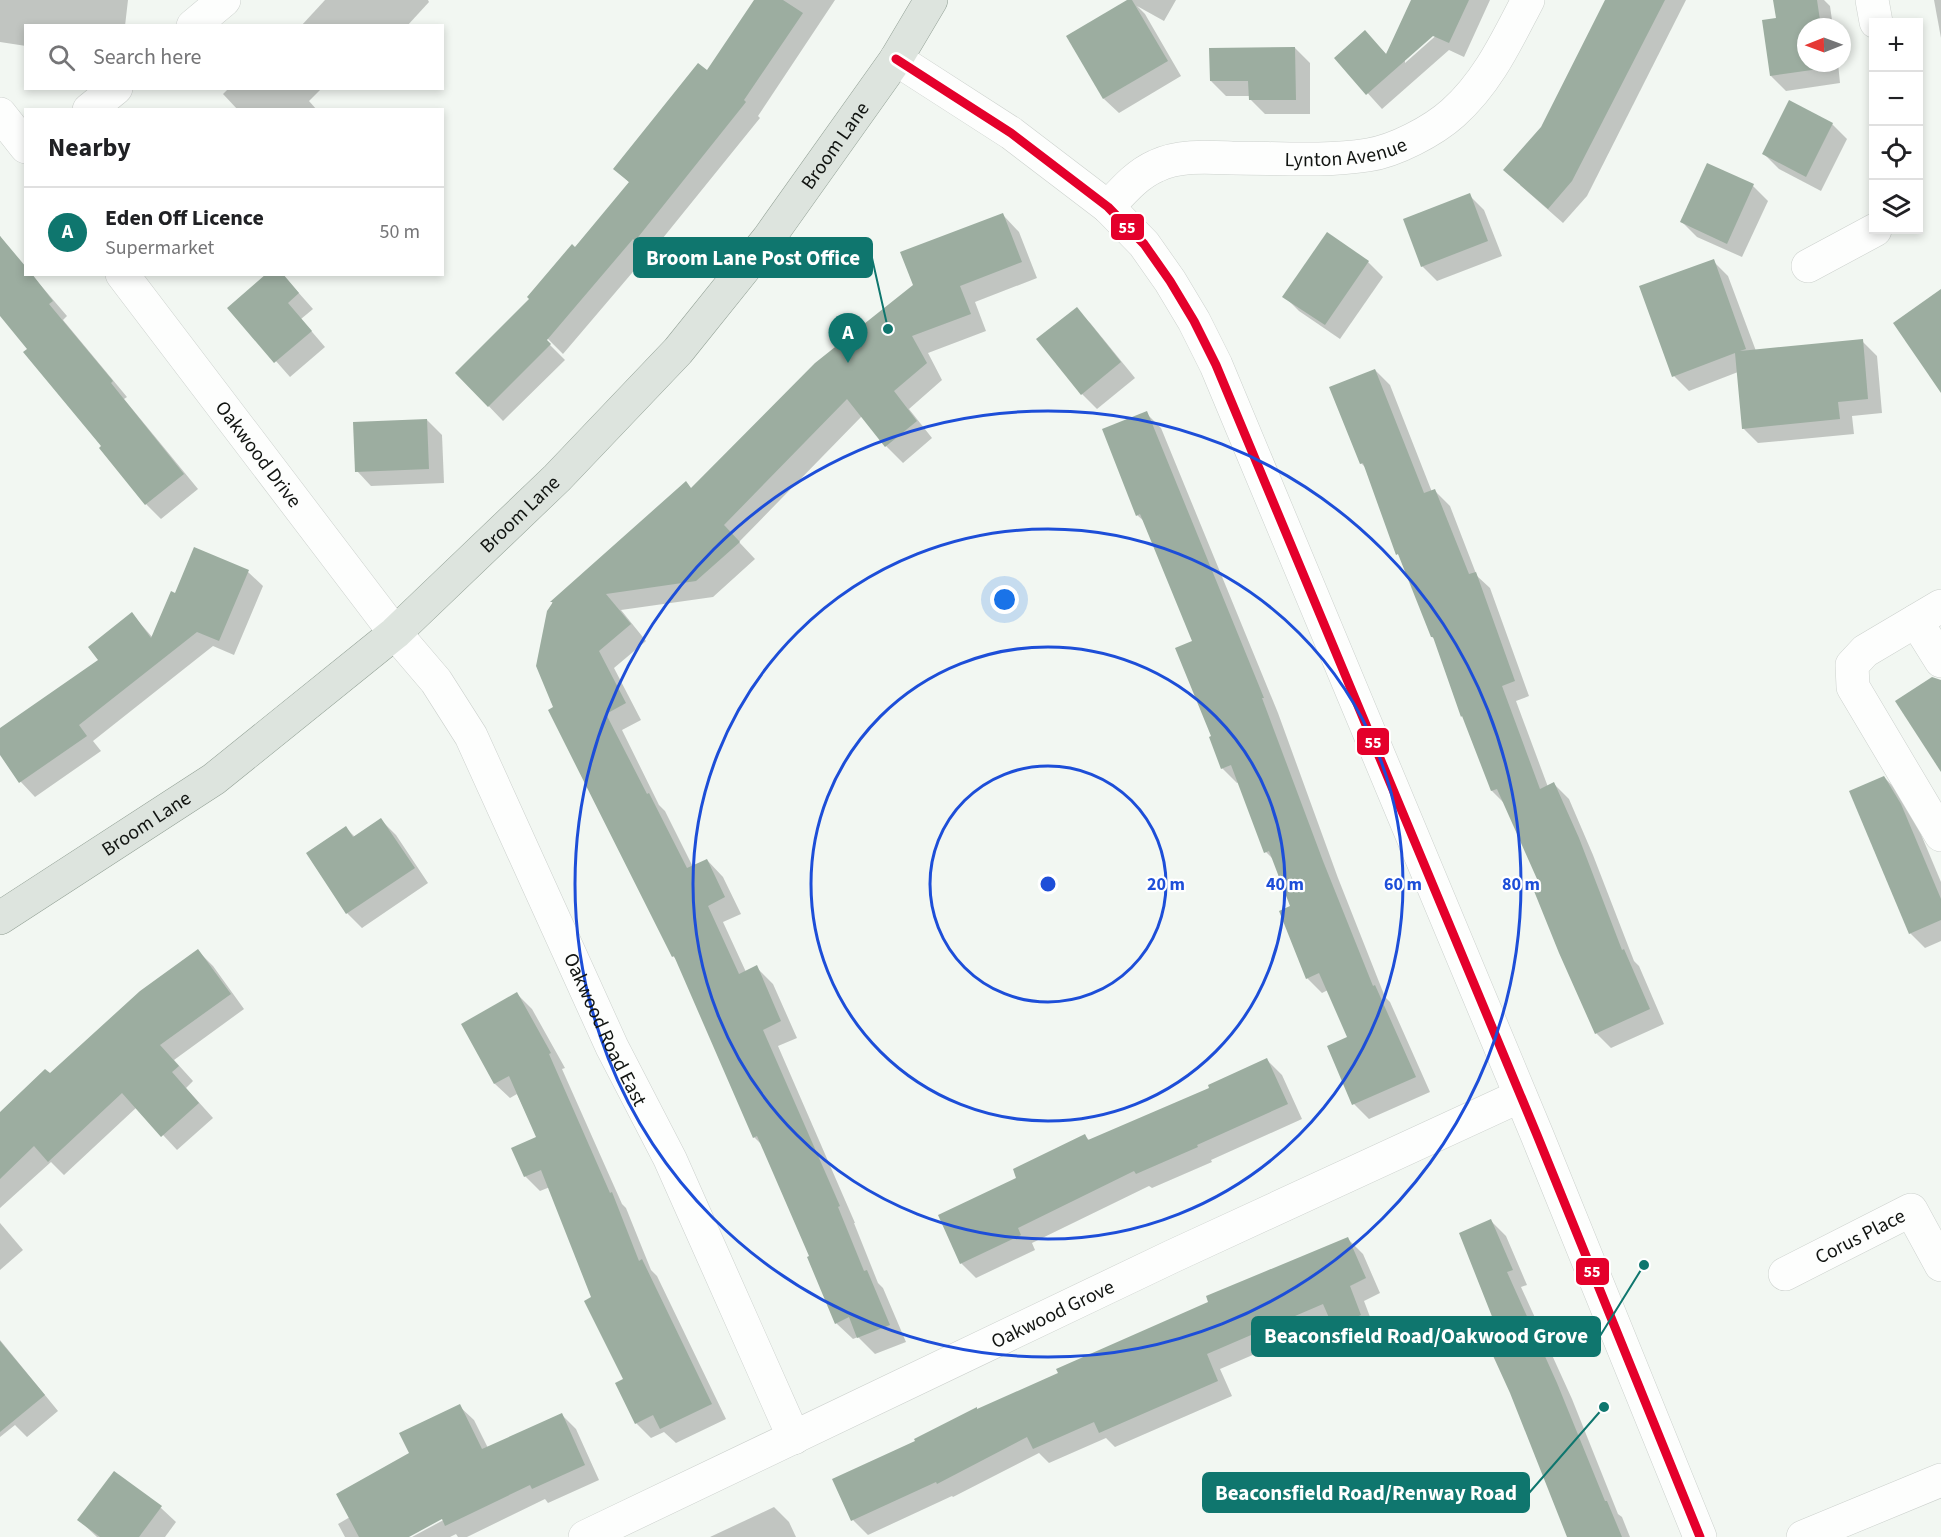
<!DOCTYPE html>
<meta charset="utf-8">
<style>
:root{--surface:#fff;--page:#f6f6f6;--text:#202124;--muted:#757577;--line:#e0e0e0;--accent:#0f766e}
body{margin:0;font-family:"Source Sans 3",sans-serif;background:var(--page);color:var(--text)}
.controls{position:absolute;right:18px;top:18px;display:grid;overflow:hidden;border-radius:0px;box-shadow:0 3px 9px #0003}
.controls button{width:54px;height:54px;display:grid;place-items:center;padding:0;border:0;border-bottom:2px solid var(--line);background:var(--surface);color:var(--text);font:30px sans-serif}
.compass{position:absolute;left:1797px;top:18px;width:54px;height:54px;border-radius:50%;background:var(--surface);box-shadow:0 3px 9px #0003;rotate:269deg}
.you{position:absolute;left:1005px;top:600px;width:21px;height:21px;margin:-15px;border:4px solid #fff;border-radius:50%;background:#1a73e8;box-shadow:0 0 0 9px #1a73e833}
.badge{display:grid;place-items:center;width:39px;height:39px;border-radius:50%;background:var(--accent);color:#fff;font-size:20px;font-weight:700}
.pin{position:absolute;translate:-50% -50px;filter:drop-shadow(0 2px 3px #0008)}
.pin::after{content:'';position:absolute;top:32px;width:21px;height:18px;background:inherit;clip-path:polygon(0 0,100% 0,50% 100%)}
.list{margin:0;padding:0;list-style:none}
h2{display:flex;justify-content:space-between;align-items:center;height:78px;margin:0;padding:0 24px;font-size:26px}
h2 small{font-size:20px;font-weight:400;color:var(--muted)}
.list li{display:grid;grid-template-columns:39px 1fr auto;gap:18px;align-items:center;box-sizing:border-box;height:90px;padding:0 24px;border-top:2px solid var(--line)}
.list b{display:block;font-size:22px;white-space:nowrap}
.list p{margin:0;font-size:20px;white-space:nowrap;color:var(--muted)}
.list em{font-size:20px;font-style:normal;color:var(--muted)}
.icon{flex:none;width:33px;height:33px;fill:none;stroke:currentColor;stroke-width:2;stroke-linecap:round;stroke-linejoin:round}
.map{position:relative;flex:none;width:1941px;height:1537px;overflow:hidden}
.search{position:absolute;background:var(--surface);box-shadow:0 3px 9px #0003;left:24px;top:24px;width:420px;height:66px;display:flex;align-items:center;gap:15px;box-sizing:border-box;padding:0 21px;border-radius:0px;color:var(--muted);font-size:22px}
.panel{position:absolute;background:var(--surface);box-shadow:0 3px 9px #0003;left:24px;top:108px;width:420px;height:168px;border-radius:0px}
.map>svg:first-child{display:block}
.shadow{fill:#0003;fill-rule:evenodd}
.building{fill:#9cada0}
.lines{fill:none;stroke-linecap:round;stroke-linejoin:round}
.minor-casing{stroke:#ccd1cd;stroke-width:34}
.major-casing{stroke:#93a196;stroke-width:34}
.minor{stroke:#fdfefd;stroke-width:33}
.major{stroke:#dde4de;stroke-width:33}
.bus-1-casing{stroke:#fff;stroke-width:14}
.bus-1{stroke:#e4002b;stroke-width:9}
.ring{fill:none;stroke:#1d4ed8;stroke-width:3}
.labels{text-anchor:middle;stroke-width:4.5;stroke-linejoin:round;paint-order:stroke}
.street-label{font-size:20px;fill:#111411;stroke:#fff}
.centre{fill:#1d4ed8;stroke:#fff;stroke-width:3}
.ring-label{font-size:18px;text-anchor:middle;font-weight:bold;fill:#1d4ed8;stroke:#fff;stroke-width:4.5;stroke-linejoin:round;paint-order:stroke}
.leader{fill:none;stroke:#0f766e;stroke-width:2}
.callout-dot{fill:#0f766e;stroke:#fff;stroke-width:2}
.callout{fill:#0f766e;stroke:#0f766e;stroke-width:2}
.callout-label{font-size:21px;text-anchor:middle;font-weight:bold;fill:#fff}
.line-badge{stroke:#fff;stroke-width:2}
.badge-label{font-size:16px;text-anchor:middle;font-weight:bold;fill:#fff}
</style>
<div class="map">
<svg width="1941" height="1537" viewBox="0 0 1941 1537">
<rect width="100%" height="100%" fill="#f2f7f2"/>
<g class="shadow">
<path d="M0,0H128L125,26H26V46L0,42Z"/>
<path d="M325,0H428L429,2L407,26H301Z"/>
<path d="M756,0H835L758,116L760,118L650,254L649,253L563,354L547,338L545,340L565,360L503,421L457,373L531,299L630,183L615,169L707,72Z"/>
<path d="M1130,0H1176L1164,21L1137,6L1145,14L1181,76L1119,113L1104,99Z"/>
<path d="M1413,0H1490L1464,57L1449,50L1382,109L1336,58L1365,32L1387,55ZM1438,30L1440,32L1405,63V59Z"/>
<path d="M1606,0H1686L1587,196L1563,223L1520,185Z"/>
<path d="M1775,0H1824L1830,6L1833,27H1806V63H1838L1840,83L1786,91L1771,76L1778,20Z"/>
<path d="M1934,0H1941V38Z"/>
<path d="M1295,48L1310,63V114H1265L1250,99V96H1226L1211,81Z"/>
<path d="M229,88H322L309,101L317,110H238L223,94Z"/>
<path d="M1832,124L1847,139L1821,191L1779,169L1764,154Z"/>
<path d="M1753,186L1768,201L1742,257L1697,237L1682,222Z"/>
<path d="M1469,195L1484,210L1502,256L1437,281L1422,266Z"/>
<path d="M1003,215L1019,232L1037,278L975,302L986,331L928,353L942,380L909,409L932,438L903,463L886,446L862,416L739,542L755,559L713,597L621,610L646,641L614,668L641,720L622,730L659,805L665,811L693,867L707,860L723,877L741,914L723,922L746,972L756,967L773,984L797,1038L778,1046L855,1223H854L878,1283L883,1288L906,1342L875,1354L858,1337L853,1339L836,1323L811,1257L762,1145L754,1137L677,960L673,956L554,708L552,602L686,484L692,490Z"/>
<path d="M0,236L26,274H31L67,316L63,320L127,397L124,399L198,489L161,519L146,504L101,448L103,446L0,313Z"/>
<path d="M1713,261L1728,276L1756,351L1862,341L1877,356L1882,413L1852,416L1854,434L1758,443L1743,428L1738,372L1689,391L1674,376Z"/>
<path d="M1368,262L1383,277L1340,339L1299,311L1284,296Z"/>
<path d="M290,283L313,309L301,319L325,347L290,377L229,308Z"/>
<path d="M1076,309L1091,324L1135,378L1097,409L1082,394L1038,340Z"/>
<path d="M1375,370L1390,385L1432,492L1435,491L1450,506L1477,576L1490,588L1529,696L1516,701L1548,787L1554,784L1569,799L1593,855L1634,961L1639,966L1664,1024L1611,1048L1596,1033L1543,889L1505,804L1492,791L1436,640L1432,637L1401,557L1398,554L1367,469L1361,463Z"/>
<path d="M1146,413L1161,428L1278,713L1338,878L1385,997L1390,1002L1430,1092L1369,1119L1354,1104L1349,1038L1328,990L1322,993L1307,978L1292,907L1274,860L1266,852L1239,782L1237,783L1222,768L1213,737L1194,642L1146,523L1137,515Z"/>
<path d="M427,420L442,435L444,483L371,486L357,471Z"/>
<path d="M248,572L263,586L234,655L213,646L93,741L101,751L35,797L21,782L0,752V730L100,660L132,614L153,638L176,595Z"/>
<path d="M1884,777L1898,792L1915,820L1941,882V941L1925,948L1910,933Z"/>
<path d="M381,820L396,835L428,883L362,928L347,913L346,828L355,837Z"/>
<path d="M198,951L213,966L244,1009L174,1060L193,1081L186,1088L213,1118L177,1150L137,1107L64,1175L51,1162L0,1208V1114L50,1075Z"/>
<path d="M517,994L532,1009L565,1068L562,1069L622,1204L626,1208L651,1270L657,1276L726,1419L676,1443L664,1432L651,1438L636,1423L625,1379L550,1187L540,1191L525,1176L538,1138L517,1094L510,1098L495,1084L463,1025Z"/>
<path d="M1267,1060L1282,1075L1302,1119L1211,1160L1212,1162L1152,1188L1149,1186L1032,1243L1035,1250L976,1278L961,1263L1018,1178L1085,1136L1090,1141L1211,1089Z"/>
<path d="M1491,1221L1506,1236L1527,1285L1521,1287L1572,1399L1618,1514L1622,1517L1630,1537H1568Z"/>
<path d="M0,1223L23,1250L0,1270Z"/>
<path d="M1348,1239L1363,1254L1380,1293L1364,1301L1375,1330L1349,1341L1334,1326L1332,1321L1220,1369L1232,1396L1115,1447L1106,1438L1049,1463L1039,1453L953,1497L952,1496L868,1535L853,1520L917,1442L978,1410L1060,1374Z"/>
<path d="M0,1340L58,1411L27,1437L15,1425L0,1437Z"/>
<path d="M459,1406L474,1420L488,1448L561,1414L576,1429L599,1480L548,1503L545,1499L467,1537H458L456,1534L450,1537H412L449,1517L448,1514L406,1537H345L338,1524L350,1517Z"/>
<path d="M774,1507L789,1522L796,1537H710Z"/>
<path d="M161,1508L176,1522L165,1537H97L79,1520Z"/>
</g>
<g class="building">
<path d="M754,0H783L803,13L744,100L746,102L635,241L633,239L547,340L551,344L488,407L455,373L529,299L527,297L572,244L575,247L629,182L613,169L698,63L707,70Z"/>
<path d="M1127,0H1132L1168,61L1103,99L1066,36Z"/>
<path d="M1411,0H1469L1449,43L1433,36L1366,95L1334,58L1365,30L1386,54Z"/>
<path d="M1605,0H1665L1572,181L1548,209L1503,170L1541,127Z"/>
<path d="M1773,0H1817L1821,27H1806V63H1826V68L1770,76L1762,20L1776,18Z"/>
<path d="M1295,47L1296,100H1249L1248,81H1210L1209,48Z"/>
<path d="M1789,100L1833,123L1806,177L1762,154Z"/>
<path d="M1707,163L1754,184L1727,244L1680,222Z"/>
<path d="M1470,193L1488,241L1421,267L1403,219Z"/>
<path d="M1003,213L1022,262L960,286L971,314L912,336L927,363L894,391L917,421L885,447L847,399L724,525L740,542L696,581L606,594L631,624L599,651L626,703L606,714L647,794L649,793L687,868L707,859L725,897L708,906L739,974L757,965L781,1021L763,1030L840,1206L838,1207L864,1271L867,1270L890,1325L857,1338L849,1317L835,1324L807,1257L809,1256L757,1136L753,1138L674,956L672,957L548,710L553,707L536,666L547,611L553,602H550L686,481L691,488L815,363L913,285L900,252Z"/>
<path d="M1327,232L1369,261L1325,325L1282,297Z"/>
<path d="M0,236L26,267V274H32L53,301L49,304L113,381L111,383L184,474L145,505L99,448L101,446L23,352L27,349L0,316Z"/>
<path d="M1714,259L1746,349L1740,351L1863,339L1868,399L1838,402L1840,419L1742,429L1735,353L1672,377L1639,286Z"/>
<path d="M266,274H283L299,293L288,303L312,331L274,363L227,308Z"/>
<path d="M1941,289V393L1893,323Z"/>
<path d="M1077,307L1121,362L1081,395L1036,339Z"/>
<path d="M1375,369L1424,493L1435,489L1469,574L1476,572L1515,681L1502,686L1540,789L1554,782L1579,838L1622,950L1624,949L1650,1009L1595,1034L1559,953L1534,891L1541,888L1497,789L1491,791L1462,716L1461,717L1433,637H1431L1398,554L1396,555L1363,463L1360,464L1329,387Z"/>
<path d="M1147,411L1264,698H1262L1323,861L1373,986L1375,985L1416,1077L1352,1105L1327,1046L1347,1037L1319,973L1306,979L1279,911L1290,906L1269,851L1264,853L1231,765L1221,769L1209,737L1211,736L1175,648L1192,641L1140,514L1136,516L1102,429Z"/>
<path d="M427,419L429,469L355,472L353,422Z"/>
<path d="M194,547L249,570L219,641L197,632L79,725L87,736L19,783L0,755V728L98,660L88,647L132,612L151,638L171,591L175,593Z"/>
<path d="M1932,677L1941,680V772L1895,701Z"/>
<path d="M1884,776L1901,804L1941,899V920L1909,934L1849,791Z"/>
<path d="M381,818L415,868L346,914L306,853L346,826L353,837Z"/>
<path d="M198,949L231,994L160,1045L179,1066L172,1072L199,1103L161,1137L122,1093L48,1162L34,1146L0,1179V1112L45,1069L50,1073L140,991Z"/>
<path d="M517,992L551,1053L549,1054L610,1193L612,1192L639,1261L642,1259L712,1404L660,1429L653,1415L635,1424L615,1383L623,1379L584,1301L591,1297L541,1170L524,1177L511,1148L536,1137L509,1076L494,1084L461,1024Z"/>
<path d="M1267,1058L1288,1104L1197,1145L1198,1147L1136,1174L1134,1171L1018,1228L1021,1235L960,1264L938,1215L1016,1178L1013,1169L1085,1134L1088,1140L1209,1088L1208,1085Z"/>
<path d="M1491,1219L1513,1270L1507,1272L1557,1383L1605,1501H1607L1622,1537H1567L1510,1393L1479,1325L1493,1319L1459,1233Z"/>
<path d="M1348,1237L1366,1278L1350,1286L1361,1315L1333,1327L1323,1304L1207,1354L1218,1381L1099,1433L1094,1422L1033,1449L1027,1437L937,1484L936,1482L851,1521L832,1479L915,1441L914,1439L977,1407V1409L1058,1373L1056,1369L1208,1302L1206,1296Z"/>
<path d="M0,1341L45,1395L0,1432Z"/>
<path d="M460,1404L482,1449L562,1413L585,1465L532,1489L530,1485L445,1526L442,1519L409,1537H359L336,1494L409,1453L399,1433Z"/>
<path d="M114,1471L162,1506L139,1537H100L77,1520Z"/>
</g>
<g class="lines">
<defs>
<g id="minor">
<path d="M1872,0L1876,22"/>
<path d="M193,26L224,0"/>
<path d="M896,59L1011,133L1108,207L1144,244L1170,281L1194,321L1216,365L1537,1135L1700,1537"/>
<path d="M89,110L116,88"/>
<path d="M0,114L26,147"/>
<path id="s1" d="M1108,207C1123,191 1136,175 1156,166C1179,155 1207,157 1232,158C1277,158 1324,162 1368,155C1395,151 1433,131 1453,113C1488,82 1507,40 1528,0"/>
<path d="M1808,266L1875,230"/>
<path id="s2" d="M122,274L395,633L436,681L471,736L612,1047L670,1159L794,1438"/>
<path d="M1941,606L1865,651L1852,665L1853,687L1941,835"/>
<path d="M1916,621L1941,661"/>
<path id="s3" d="M1785,1274L1911,1210L1941,1265"/>
<path id="s4" d="M585,1537L1173,1256L1520,1096"/>
<path d="M1803,1537L1941,1480"/>
</g>
<g id="major">
<path id="s5" d="M0,918L214,779L395,633L557,478L678,351L768,239L896,59L931,0"/>
</g>
</defs>
<use href="#minor" class="minor-casing"/>
<use href="#major" class="major-casing"/>
<use href="#minor" class="minor"/>
<use href="#major" class="major"/>
<defs>
<path id="bus-1" d="M896,59L1011,133L1108,207L1144,244L1170,281L1194,321L1216,365L1537,1135L1700,1537"/>
</defs>
<use href="#bus-1" class="bus-1-casing"/>
<use href="#bus-1" class="bus-1"/>
</g>
<g class="ring">
<circle cx="1048" cy="884" r="118"/>
<circle cx="1048" cy="884" r="237"/>
<circle cx="1048" cy="884" r="355"/>
<circle cx="1048" cy="884" r="473"/>
</g>
<g class="labels">
<g class="street-label">
<text dy="7" stroke="none"><textPath href="#s5" startOffset="1146">Broom Lane</textPath></text>
<text dy="7" stroke="none"><textPath href="#s1" startOffset="255">Lynton Avenue</textPath></text>
<text dy="7" stroke="none"><textPath href="#s2" startOffset="226">Oakwood Drive</textPath></text>
<text dy="7" stroke="none"><textPath href="#s5" startOffset="660">Broom Lane</textPath></text>
<text dy="7" stroke="none"><textPath href="#s5" startOffset="174">Broom Lane</textPath></text>
<text dy="7" stroke="none"><textPath href="#s2" startOffset="902">Oakwood Road East</textPath></text>
<text dy="7" stroke="none"><textPath href="#s3" startOffset="84">Corus Place</textPath></text>
<text dy="7" stroke="none"><textPath href="#s4" startOffset="518">Oakwood Grove</textPath></text>
</g>
</g>
<circle cx="1048" cy="884" r="9" class="centre"/>
<g class="ring-label">
<text x="1166" y="890">20 m</text>
<text x="1285" y="890">40 m</text>
<text x="1403" y="890">60 m</text>
<text x="1521" y="890">80 m</text>
</g>
<path class="leader" d="M888 329L872 258M1644 1265L1600 1336M1604 1407L1529 1493"/>
<g class="callout-dot">
<circle cx="888" cy="329" r="6"/>
<circle cx="1644" cy="1265" r="6"/>
<circle cx="1604" cy="1407" r="6"/>
</g>
<g class="callout">
<rect x="634" y="238" width="238" height="39" rx="6"/>
<rect x="1252" y="1317" width="348" height="39" rx="6"/>
<rect x="1203" y="1473" width="326" height="39" rx="6"/>
</g>
<g class="callout-label">
<text x="753" y="265">Broom Lane Post Office</text>
<text x="1426" y="1343">Beaconsfield Road/Oakwood Grove</text>
<text x="1366" y="1500">Beaconsfield Road/Renway Road</text>
</g>
<g class="line-badge">
<rect x="1110" y="213" width="35" height="28" rx="6" fill="#e4002b"/>
<rect x="1356" y="727" width="34" height="29" rx="6" fill="#e4002b"/>
<rect x="1575" y="1257" width="35" height="29" rx="6" fill="#e4002b"/>
</g>
<g class="badge-label">
<text x="1127" y="233">55</text>
<text x="1373" y="748">55</text>
<text x="1592" y="1277">55</text>
</g>
</svg>
<div class="controls">
<button>+</button>
<button>−</button>
<button><svg class="icon" aria-label="locate" viewBox="0 0 24 24"><circle cx="12" cy="12" r="6"/><path d="M12 2v4M12 18v4M2 12h4M18 12h4"/></svg></button>
<button><svg class="icon" aria-label="layers" viewBox="0 0 24 24"><path d="M12 4l9 5-9 5-9-5zM3 14l9 5 9-5"/></svg></button>
</div>
<svg class="compass" viewBox="-18 -18 36 36"><path d="M0-13l5 13h-10z" fill="#e53935"/><path d="M0 13l5-13h-10z" fill="#757577"/></svg>
<div class="you"></div>
<div class="pin badge" style="left:848px;top:363px">A</div>
<div class="search"><svg class="icon" aria-label="search" viewBox="0 0 24 24"><circle cx="10" cy="10" r="6"/><path d="M15 15l6 6"/></svg>Search here</div>
<section class="panel">
<h2>Nearby<small></small></h2>
<ul class="list">
<li><span class="badge">A</span><div><b>Eden Off Licence</b><p>Supermarket</p></div><em>50 m</em></li>
</ul>
</section>
</div>
